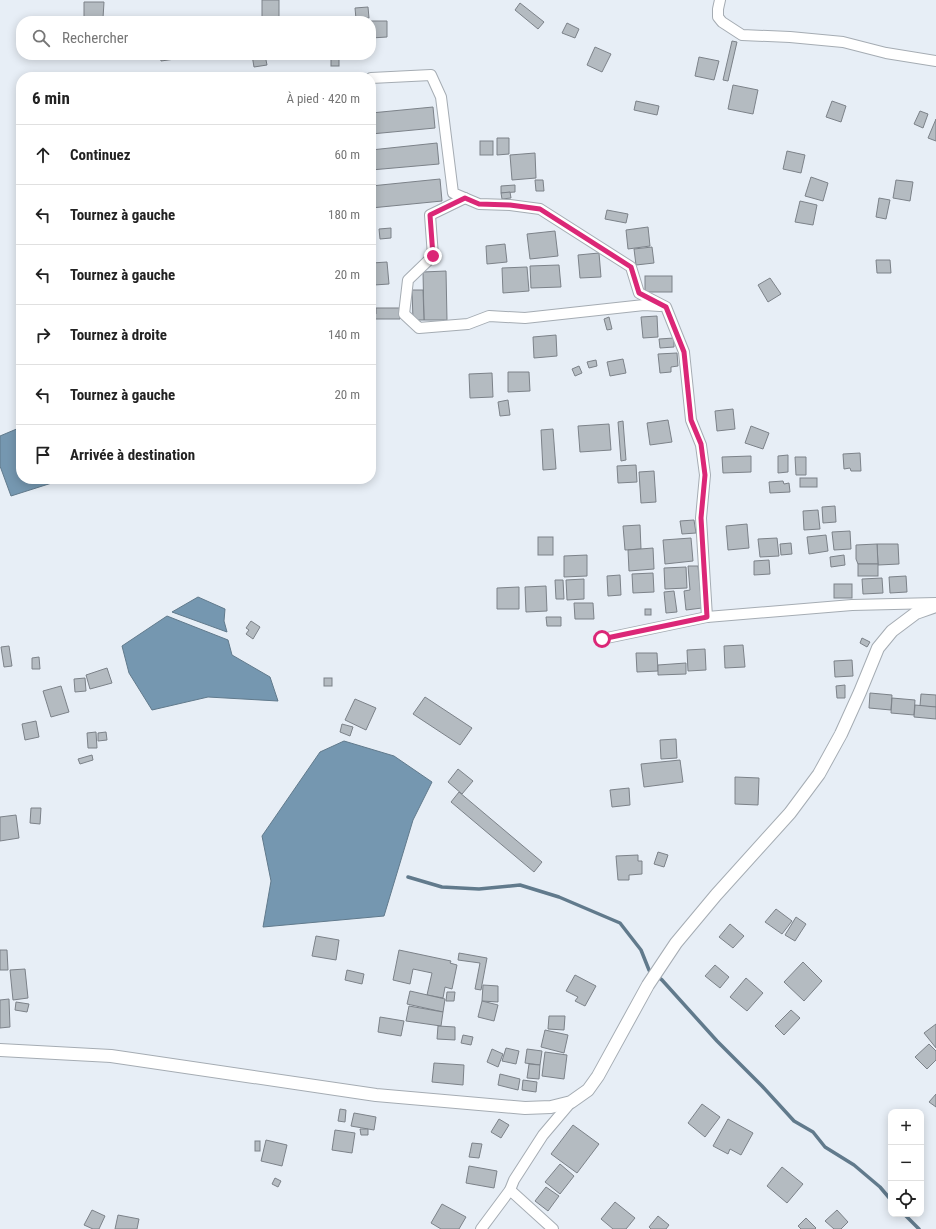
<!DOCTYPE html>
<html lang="fr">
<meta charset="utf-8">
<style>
:root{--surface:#fff;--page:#f2f2f2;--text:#222;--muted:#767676;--line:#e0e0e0}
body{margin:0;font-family:"Roboto Condensed",sans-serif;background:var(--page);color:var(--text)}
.controls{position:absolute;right:12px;bottom:12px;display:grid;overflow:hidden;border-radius:8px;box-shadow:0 2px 10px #0003}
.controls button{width:36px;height:36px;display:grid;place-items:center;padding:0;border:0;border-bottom:1px solid var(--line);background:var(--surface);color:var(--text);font:20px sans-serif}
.stop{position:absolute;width:12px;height:12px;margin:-9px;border:3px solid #db2777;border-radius:50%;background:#fff}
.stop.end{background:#db2777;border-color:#fff;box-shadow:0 1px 4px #0008}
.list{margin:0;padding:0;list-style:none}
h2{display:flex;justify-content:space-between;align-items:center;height:52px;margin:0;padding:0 16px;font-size:17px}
h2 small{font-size:13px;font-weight:400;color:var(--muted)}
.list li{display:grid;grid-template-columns:26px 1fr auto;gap:12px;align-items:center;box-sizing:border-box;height:60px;padding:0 16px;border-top:1px solid var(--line)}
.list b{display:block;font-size:15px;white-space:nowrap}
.list em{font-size:13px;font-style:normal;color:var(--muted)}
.icon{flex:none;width:22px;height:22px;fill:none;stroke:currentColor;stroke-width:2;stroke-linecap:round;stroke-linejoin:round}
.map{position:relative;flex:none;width:936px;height:1229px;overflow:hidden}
.search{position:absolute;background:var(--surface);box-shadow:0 2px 10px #0003;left:16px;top:16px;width:360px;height:44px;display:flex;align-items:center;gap:10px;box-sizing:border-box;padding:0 14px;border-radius:16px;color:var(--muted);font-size:15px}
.panel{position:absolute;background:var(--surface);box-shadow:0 2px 10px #0003;left:16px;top:72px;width:360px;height:412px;border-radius:16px}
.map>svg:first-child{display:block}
.water{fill:#7597b0;stroke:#617a8c}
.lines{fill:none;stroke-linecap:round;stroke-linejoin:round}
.stream{stroke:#617a8c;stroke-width:3.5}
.building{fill:#b4bbc1;stroke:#7c8289}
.minor-casing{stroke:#a5acb3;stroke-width:12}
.tertiary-casing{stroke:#a5acb3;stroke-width:14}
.minor{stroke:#fff;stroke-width:10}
.tertiary{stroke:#fff;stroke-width:12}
.route{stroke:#db2777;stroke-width:5}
</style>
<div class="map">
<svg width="936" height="1229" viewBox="0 0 936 1229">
<rect width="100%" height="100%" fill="#e7eef6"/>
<g class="water">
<path d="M19,428H21V479H59L58,481L11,496L0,466V436Z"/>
<path d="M198,597L225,609L224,621L227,632L172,612Z"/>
<path d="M167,616L228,640L232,655L270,677L278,701L208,697L152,710L129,673L122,646Z"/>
<path d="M344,741L394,756L432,782L413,820L384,916L263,927L271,881L262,836L320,752Z"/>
</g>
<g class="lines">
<g class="stream">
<path d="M408,877L442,887L479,889L520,885L559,897L620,923L641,950L649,970L662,980L717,1041L762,1086L794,1121L813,1132L825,1147L854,1165L880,1187L891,1200"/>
<path d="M904,1214L919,1229"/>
</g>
</g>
<g class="building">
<rect x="262" y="0" width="17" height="18"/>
<path d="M84,2H104L103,18L84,17Z"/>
<path d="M520,3L544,22L538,29L515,10Z"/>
<path d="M368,7L369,18L356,19L355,8Z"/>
<path d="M135,17L136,21H121L120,19Z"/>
<path d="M262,18H279L280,21H263Z"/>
<path d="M371,21H387V37L371,38Z"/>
<path d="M567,23L579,29L575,38L562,33Z"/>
<path d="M732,41L737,42L728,81L723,80Z"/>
<path d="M595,47L611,54L602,72L587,65Z"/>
<path d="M160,55H174L175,59L161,61Z"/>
<path d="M252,55H265L267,65L254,67Z"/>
<path d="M699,57L719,61L714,80L695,76Z"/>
<rect x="331" y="59" width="8" height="7"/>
<path d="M733,85L758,90L753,114L728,109Z"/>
<path d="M636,101L659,106L657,115L634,110Z"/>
<path d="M832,101L846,106L841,122L826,117Z"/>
<path d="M433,107L435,128L371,134V113Z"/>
<path d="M920,111L928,114L923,128L914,124Z"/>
<path d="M936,119V141L928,138Z"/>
<path d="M497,138H509V154L497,155Z"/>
<rect x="480" y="141" width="13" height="14"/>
<path d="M437,143L439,164L371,170V150Z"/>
<path d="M787,151L805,155L801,173L783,169Z"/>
<path d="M535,153L536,178L512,180L510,155Z"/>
<path d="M811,177L828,183L823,201L805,196Z"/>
<path d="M440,179L442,201L371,208V186Z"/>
<path d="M535,180H543L544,191H536Z"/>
<path d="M896,180L913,182L910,201L893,198Z"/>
<path d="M515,185V192L501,193V186Z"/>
<path d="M510,192L511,198L502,199L501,193Z"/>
<path d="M879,198L890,200L886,219L876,217Z"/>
<path d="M800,201L817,205L813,225L795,222Z"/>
<path d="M607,210L628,214L626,223L605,219Z"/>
<path d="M648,227L650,246L628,249L626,230Z"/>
<path d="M391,228V238L380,239L379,229Z"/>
<path d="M555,231L558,256L530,259L527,234Z"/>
<path d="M505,244L507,262L487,264L486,246Z"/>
<path d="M652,247L654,263L636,265L634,249Z"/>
<path d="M599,253L601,277L580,278L578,255Z"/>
<path d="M876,260H890L891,273H877Z"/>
<path d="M387,262L389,284L374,285L372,263Z"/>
<path d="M559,265L561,287L531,288L530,266Z"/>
<path d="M527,267L529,291L503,293L502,268Z"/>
<path d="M446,271L447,320H424L423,272Z"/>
<rect x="645" y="276" width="27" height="16"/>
<path d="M770,278L781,294L768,302L758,285Z"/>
<path d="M412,290H423L424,320H413Z"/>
<path d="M376,308H400V319H371V314H376Z"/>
<path d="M657,316L658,337L643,338L641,317Z"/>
<path d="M609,317L612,329L607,330L604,319Z"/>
<path d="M556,335L557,356L534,358L533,337Z"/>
<path d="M674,338V347L660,348L659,339Z"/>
<path d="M677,353L678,366L671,367V372L660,373L658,354Z"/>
<path d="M623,359L626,373L610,376L607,362Z"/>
<path d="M596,360L597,366L589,368L587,362Z"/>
<path d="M579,366L582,373L575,376L572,369Z"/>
<path d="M508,372H529L530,391L508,392Z"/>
<path d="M492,373L493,397L470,398L469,374Z"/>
<path d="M508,400L510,415L500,416L498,402Z"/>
<path d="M733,409L735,429L717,431L715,411Z"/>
<path d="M668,420L672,442L650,445L647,423Z"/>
<path d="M623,421L626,460L621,461L618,422Z"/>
<path d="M609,424L611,450L580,452L578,426Z"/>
<path d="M751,426L769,433L763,449L745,443Z"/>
<path d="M553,429L556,469L543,470L541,430Z"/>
<path d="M860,453L861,471H851L850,468L844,469L843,454Z"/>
<path d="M788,455V472L778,473V456Z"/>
<path d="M751,456V472L723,473L722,457Z"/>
<path d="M795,457H806V475H796Z"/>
<path d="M636,465L637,482L618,483L617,466Z"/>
<path d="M654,471L656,502L641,503L639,472Z"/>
<rect x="800" y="478" width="17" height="9"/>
<path d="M783,481L784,484L789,483L790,492L770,493L769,482Z"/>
<path d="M835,506L836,522L823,523L822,507Z"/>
<path d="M818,510L820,529L804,530L803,511Z"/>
<path d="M694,520L696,533L682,534L680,521Z"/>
<path d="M747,524L749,548L728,550L726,526Z"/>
<path d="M640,525L641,549L625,550L623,526Z"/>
<path d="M850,531L851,549L834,550L832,532Z"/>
<path d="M826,535L828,551L809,554L807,537Z"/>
<rect x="538" y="537" width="15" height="18"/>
<path d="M691,538L693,561L665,564L663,540Z"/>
<path d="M777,538L779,556L760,557L758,539Z"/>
<path d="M791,543L792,554L781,555L780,544Z"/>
<path d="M877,544H898L899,564L878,565Z"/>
<path d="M877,544L878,564H858L856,559V545Z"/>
<path d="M653,548L654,569L629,571L628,550Z"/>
<path d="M587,555V576L564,577V556Z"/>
<path d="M844,555L845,565L831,567L830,557Z"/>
<path d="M769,560L770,574L754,575V561Z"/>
<rect x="858" y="564" width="20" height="12"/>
<path d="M688,566H698L702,608L686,610L684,591L690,590Z"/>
<path d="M686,567L687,588L665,589L664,568Z"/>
<path d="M653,573L654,592L633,593L632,574Z"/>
<path d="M620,575L621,595L608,596L607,576Z"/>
<path d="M906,576L907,592L890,593L889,577Z"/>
<path d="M882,578L883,593L863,594L862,579Z"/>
<path d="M584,579V599L567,600L566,580Z"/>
<path d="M555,580H563L564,599H556Z"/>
<rect x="834" y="584" width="18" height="14"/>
<path d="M546,586L547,611L526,612L525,587Z"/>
<path d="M519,587V609H497V588Z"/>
<path d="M674,591L677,612L666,613L664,592Z"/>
<path d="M574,603H593L594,619H575Z"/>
<rect x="645" y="609" width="6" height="6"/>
<path d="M546,617H561V626H547Z"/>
<path d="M251,621L260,627L253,639L246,634L249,630L246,628Z"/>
<path d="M862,638L870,642L867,647L860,643Z"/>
<path d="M743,645L745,667L725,668L724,646Z"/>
<path d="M9,646L12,666L4,667L1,647Z"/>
<path d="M705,649L706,670L688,671L687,650Z"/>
<path d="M636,653H657L658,671L637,672Z"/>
<path d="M39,657L40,669H32V658Z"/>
<path d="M852,660L853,676L835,677L834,661Z"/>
<path d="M686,663V674L658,675V665Z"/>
<path d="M107,668L112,683L90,689L86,675Z"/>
<path d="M85,678L86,691L75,692L74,679Z"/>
<rect x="324" y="678" width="8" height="8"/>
<path d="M845,685V698H837L836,686Z"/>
<path d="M61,686L69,712L51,717L43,691Z"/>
<path d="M870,693L892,695L891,710L869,708Z"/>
<path d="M921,694L936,695V707L920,706Z"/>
<path d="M425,697L472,728L460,745L413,714Z"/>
<path d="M892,698L915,700L914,715L891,713Z"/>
<path d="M355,699L376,708L366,730L345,720Z"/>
<path d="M915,705L936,707V719L914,717Z"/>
<path d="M36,721L39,737L25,740L22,724Z"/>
<path d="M342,724L353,727L350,736L340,732Z"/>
<path d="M96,732L97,748H88L87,733Z"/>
<path d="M106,732L107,740L98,741V733Z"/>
<path d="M676,739L677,758L661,759L660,740Z"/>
<path d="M92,755L93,760L80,764L78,759Z"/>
<path d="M680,760L683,782L644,787L641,764Z"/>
<path d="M458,769L473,781L462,794L448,782Z"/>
<path d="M735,777L759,778L758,805L735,804Z"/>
<path d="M629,788L630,805L612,807L610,790Z"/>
<path d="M459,792L542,862L534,872L451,802Z"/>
<path d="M31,808H41L40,824L30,823Z"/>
<path d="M16,815L19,838L0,841V817Z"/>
<path d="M658,852L668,855L664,867L654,864Z"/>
<path d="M638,855V861H642V874L629,875V880H618L616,856Z"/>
<path d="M776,909L792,921L782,934L765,922Z"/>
<path d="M796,917L806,924L795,941L785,935Z"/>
<path d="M730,924L744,936L733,948L719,937Z"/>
<path d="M316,936L339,940L336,960L312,956Z"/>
<path d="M0,950H7L8,970H0Z"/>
<path d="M399,950L451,961L450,963L457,965L452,989L445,987L443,998L427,995L432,973L413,969L410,984L393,980Z"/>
<path d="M459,953L487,958L481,990L475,989L480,963L458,960Z"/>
<path d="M803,962L822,981L804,1001L784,982Z"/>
<path d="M715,965L729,977L720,988L705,976Z"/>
<path d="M25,969L28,998L13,1000L10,970Z"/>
<path d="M347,970L364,974L362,984L345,980Z"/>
<path d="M575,975L596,986L585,1006L575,1001L578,997L566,991Z"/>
<path d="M746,978L763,993L747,1011L730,997Z"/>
<path d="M483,985L498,986V1002L482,1001Z"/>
<path d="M410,991L445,999L443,1012L407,1004Z"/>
<path d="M447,992H455L454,1001H446Z"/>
<path d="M9,999L10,1027L0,1028V1000Z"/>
<path d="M482,1001L498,1005L494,1021L478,1017Z"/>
<path d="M16,1002L29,1004L27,1012L15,1010Z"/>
<path d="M409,1006L443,1012L441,1026L406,1021Z"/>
<path d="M791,1010L800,1018L784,1035L775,1026Z"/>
<path d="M549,1016H565L564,1030L548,1029Z"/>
<path d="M380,1017L404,1021L401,1036L378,1032Z"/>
<path d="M936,1024V1048L924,1033Z"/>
<path d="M438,1026L455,1027V1040L437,1039Z"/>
<path d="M545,1030L568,1035L564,1053L541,1047Z"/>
<path d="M463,1035L473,1037L471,1045L461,1043Z"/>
<path d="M929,1044L936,1051V1060L927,1069L915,1057Z"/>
<path d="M506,1048L519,1051L516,1064L502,1061Z"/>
<path d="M492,1049L503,1054L498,1067L487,1062Z"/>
<path d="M527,1049L542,1051L540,1065L525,1063Z"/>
<path d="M545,1052L567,1055L564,1079L542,1076Z"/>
<path d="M434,1063L464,1065L463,1085L432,1082Z"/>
<path d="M529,1064L540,1065L539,1079L527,1078Z"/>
<path d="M500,1074L520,1079L518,1090L498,1085Z"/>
<path d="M523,1080L537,1082L536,1092L522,1090Z"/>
<path d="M936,1094V1107L929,1102Z"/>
<path d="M702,1104L720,1117L705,1137L688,1123Z"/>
<path d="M340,1109L346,1110L345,1122L338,1121Z"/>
<path d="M354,1113L376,1117L374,1130L351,1126Z"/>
<path d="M499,1119L509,1125L501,1138L491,1132Z"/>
<path d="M728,1119L753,1133L741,1155L730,1149L728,1154L713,1146Z"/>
<path d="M573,1125L599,1144L577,1173L551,1154Z"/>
<path d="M360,1129H368V1135H361Z"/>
<path d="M335,1130L355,1133L352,1153L332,1150Z"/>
<path d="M266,1140L287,1145L282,1166L261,1161Z"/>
<rect x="255" y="1141" width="5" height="10"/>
<path d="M472,1143L482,1144L479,1158L469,1157Z"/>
<path d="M560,1164L574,1176L560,1194L545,1182Z"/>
<path d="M469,1166L497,1171L494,1188L466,1183Z"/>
<path d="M782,1167L803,1184L787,1203L767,1186Z"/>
<path d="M275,1178L281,1181L278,1187L272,1184Z"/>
<path d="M546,1187L559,1196L548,1211L535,1201Z"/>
<path d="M615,1202L635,1218L626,1229H613L601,1219Z"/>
<path d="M442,1204L466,1217L459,1229H441L431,1223Z"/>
<path d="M92,1210L105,1216L99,1229H93L84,1225Z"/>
<path d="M837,1210L848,1222L841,1229H834L825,1221Z"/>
<path d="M118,1215L139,1219L137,1229H115Z"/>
<path d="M658,1216L669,1225L666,1229H651L649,1227Z"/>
<path d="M806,1218L816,1228L815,1229H801L798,1226Z"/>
</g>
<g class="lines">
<defs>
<g id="minor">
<path d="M720,0L718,9V17L722,22L742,35L790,37L843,42L886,53L936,61"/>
<path d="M371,78L431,75L441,97L453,193L479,204L510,205L540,209L631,267L639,293L666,307L684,352L691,420L701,445L705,475L701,518L707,617"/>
<path d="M465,198L430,215L433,256L408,280L404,314L419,328L468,324L489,316L525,318L644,305L660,306"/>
<path d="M602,639L707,617L852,605L936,603"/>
<path d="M510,1190L553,1229"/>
<path d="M481,1229L510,1190L514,1180L543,1135L571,1102"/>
</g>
<path id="tertiary" d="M0,1050L111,1056L376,1095L525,1108L551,1107L571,1102L588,1090L598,1076L648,985L676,943L716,895L790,813L819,774L841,734L860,692L878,648L892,631L916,613L936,606"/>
</defs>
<use href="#minor" class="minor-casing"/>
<use href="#tertiary" class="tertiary-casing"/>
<use href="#minor" class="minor"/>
<use href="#tertiary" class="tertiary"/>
</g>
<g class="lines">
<path class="route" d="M433,256L430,215L465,198L479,204L510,205L540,209L631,267L639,293L666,307L684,352L691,420L701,444L705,475L701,518L707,617L602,639"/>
</g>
</svg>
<div class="controls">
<button>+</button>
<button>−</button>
<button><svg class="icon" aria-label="locate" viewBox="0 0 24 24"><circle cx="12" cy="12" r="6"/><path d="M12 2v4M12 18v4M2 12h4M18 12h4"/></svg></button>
</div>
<div class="stop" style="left:602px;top:639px"></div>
<div class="stop end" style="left:433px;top:256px"></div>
<div class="search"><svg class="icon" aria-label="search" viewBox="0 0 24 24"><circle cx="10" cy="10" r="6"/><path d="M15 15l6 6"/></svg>Rechercher</div>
<section class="panel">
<h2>6 min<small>À pied · 420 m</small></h2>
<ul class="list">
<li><svg class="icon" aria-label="ahead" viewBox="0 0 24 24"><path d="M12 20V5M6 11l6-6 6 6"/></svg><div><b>Continuez</b></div><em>60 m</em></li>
<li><svg class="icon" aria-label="left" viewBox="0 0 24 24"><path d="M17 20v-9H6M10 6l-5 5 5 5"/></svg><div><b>Tournez à gauche</b></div><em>180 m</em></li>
<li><svg class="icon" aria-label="left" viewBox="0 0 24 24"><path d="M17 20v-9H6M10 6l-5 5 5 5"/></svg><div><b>Tournez à gauche</b></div><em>20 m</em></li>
<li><svg class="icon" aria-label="right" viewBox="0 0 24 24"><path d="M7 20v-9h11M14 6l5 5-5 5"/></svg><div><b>Tournez à droite</b></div><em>140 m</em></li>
<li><svg class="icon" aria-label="left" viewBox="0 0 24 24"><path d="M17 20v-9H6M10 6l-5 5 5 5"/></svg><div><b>Tournez à gauche</b></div><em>20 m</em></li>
<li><svg class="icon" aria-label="arrive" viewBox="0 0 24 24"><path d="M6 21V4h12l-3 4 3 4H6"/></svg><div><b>Arrivée à destination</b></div></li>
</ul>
</section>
</div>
